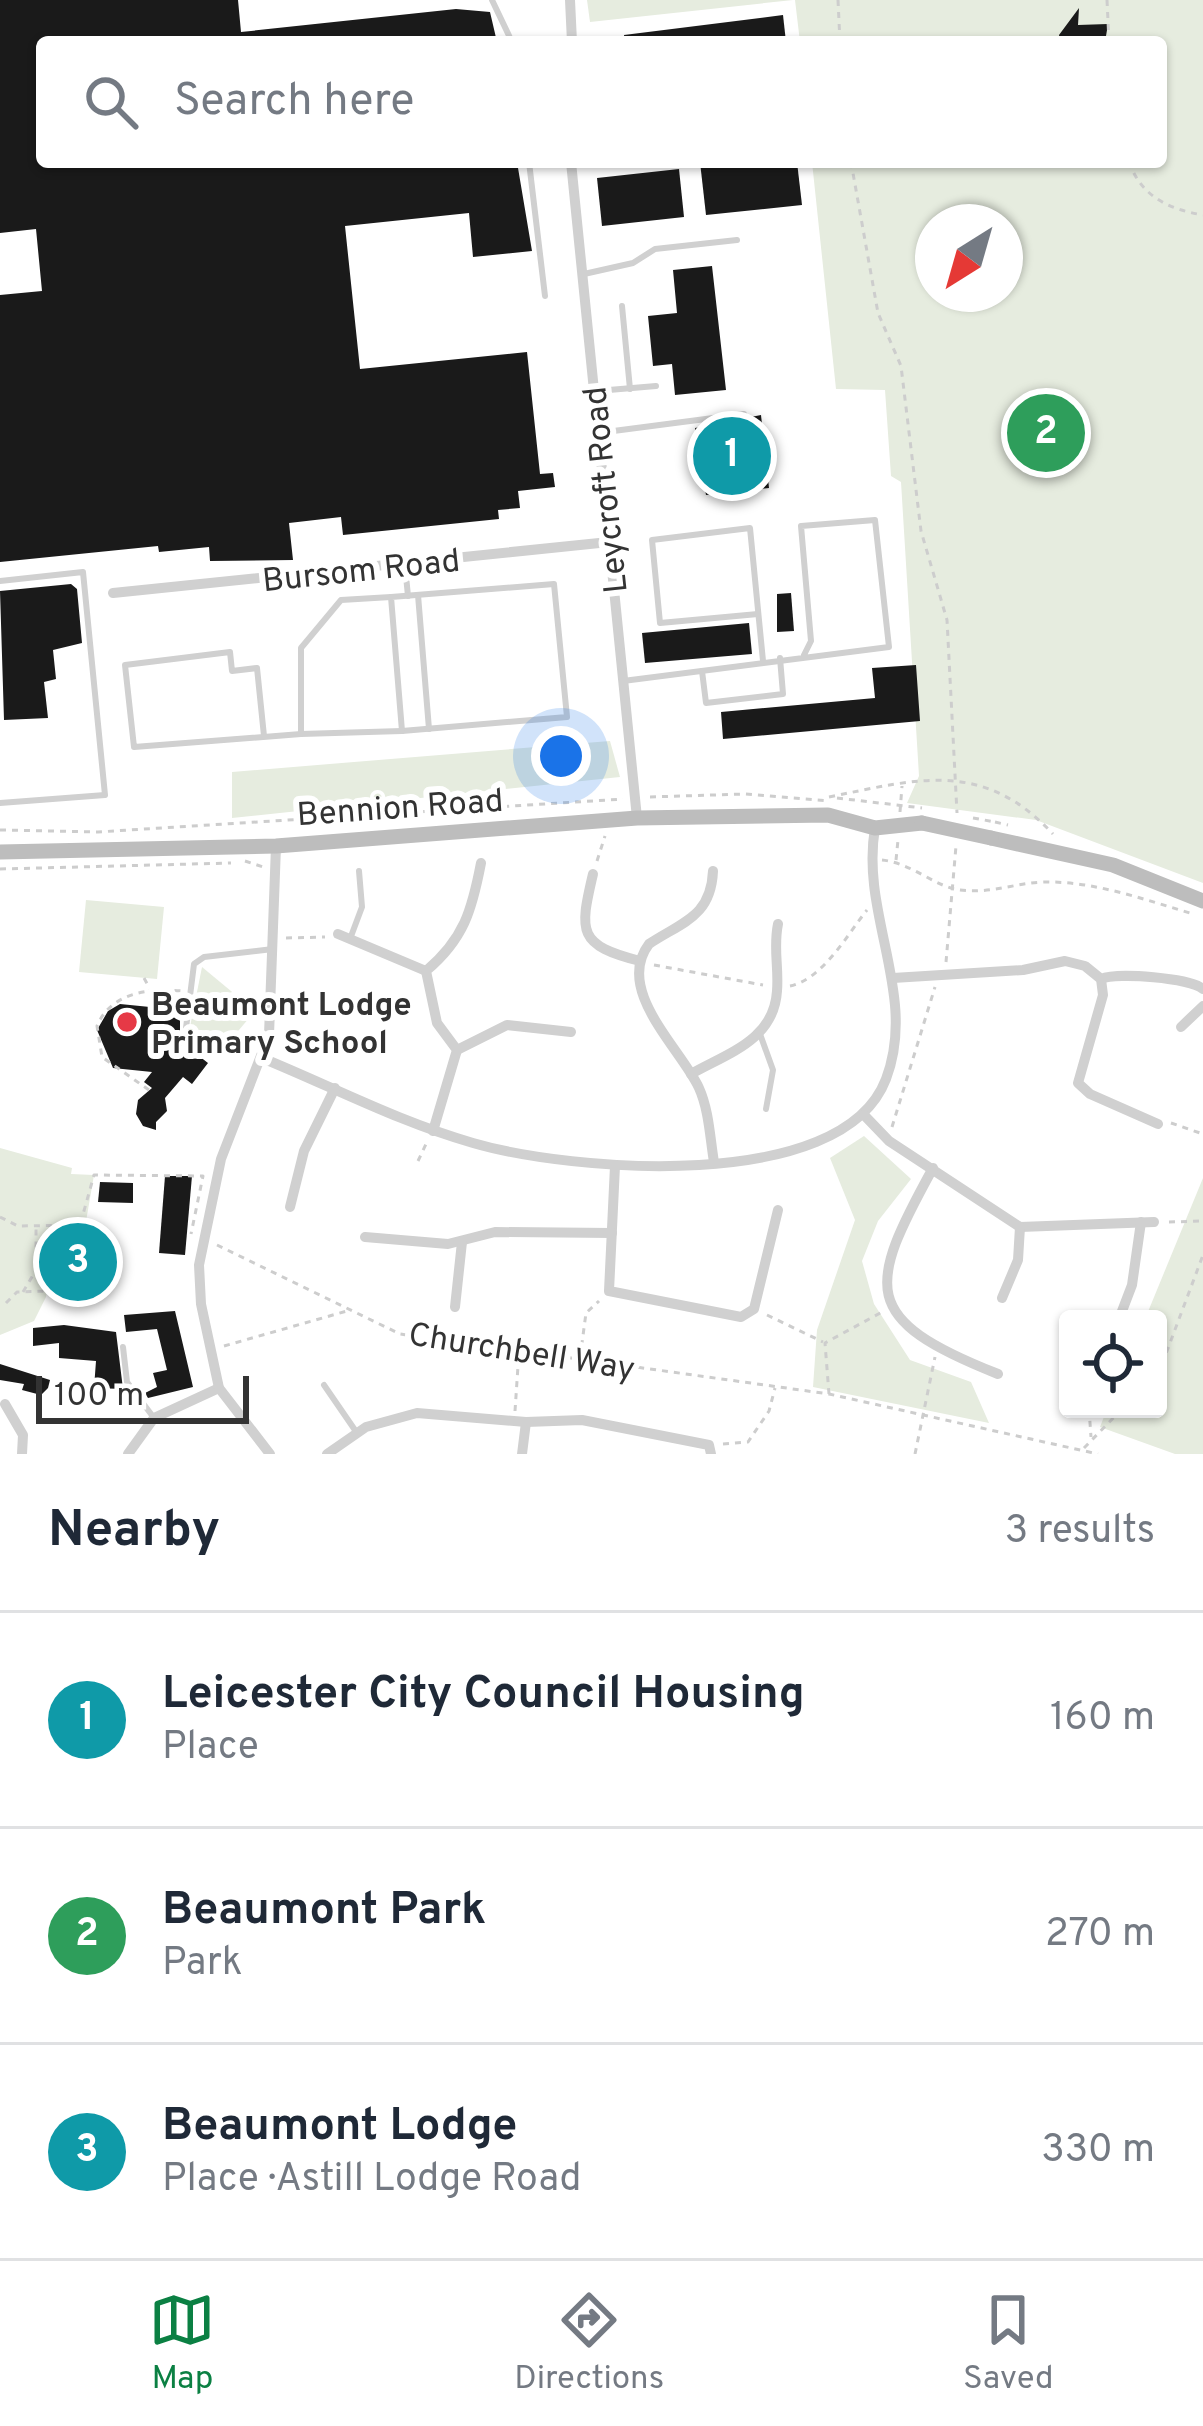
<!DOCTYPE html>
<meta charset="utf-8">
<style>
:root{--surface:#fff;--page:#f2f2f3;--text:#1f2937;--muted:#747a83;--line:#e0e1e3;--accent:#0b8043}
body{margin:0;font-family:Overpass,sans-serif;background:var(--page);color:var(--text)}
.controls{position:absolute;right:36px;bottom:36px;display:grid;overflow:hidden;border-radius:12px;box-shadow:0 3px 9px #0004}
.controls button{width:108px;height:108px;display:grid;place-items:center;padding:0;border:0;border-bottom:3px solid var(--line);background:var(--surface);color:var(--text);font:60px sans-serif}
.compass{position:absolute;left:915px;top:204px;width:108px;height:108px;border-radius:50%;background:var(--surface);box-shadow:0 3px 9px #0004;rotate:217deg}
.scale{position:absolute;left:36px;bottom:30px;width:213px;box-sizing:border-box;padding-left:12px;border:6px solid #333;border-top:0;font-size:33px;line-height:42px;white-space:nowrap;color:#333;-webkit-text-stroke:9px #fff;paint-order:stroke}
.you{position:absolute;left:561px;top:756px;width:42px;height:42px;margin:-30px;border:9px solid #fff;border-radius:50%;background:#1a73e8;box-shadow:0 0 0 18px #1a73e833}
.badge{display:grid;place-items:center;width:78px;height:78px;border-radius:50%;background:var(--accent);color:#fff;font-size:39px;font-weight:700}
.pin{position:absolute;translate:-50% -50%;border:6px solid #fff;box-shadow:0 3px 12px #0006}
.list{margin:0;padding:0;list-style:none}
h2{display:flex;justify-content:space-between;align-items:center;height:156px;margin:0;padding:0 48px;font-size:51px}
h2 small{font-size:39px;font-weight:400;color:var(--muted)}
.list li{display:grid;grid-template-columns:78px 1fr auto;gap:36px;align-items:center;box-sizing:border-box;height:216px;padding:0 48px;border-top:3px solid var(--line)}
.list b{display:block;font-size:45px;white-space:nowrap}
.list p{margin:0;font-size:39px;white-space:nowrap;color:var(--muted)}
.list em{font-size:39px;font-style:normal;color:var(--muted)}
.icon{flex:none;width:66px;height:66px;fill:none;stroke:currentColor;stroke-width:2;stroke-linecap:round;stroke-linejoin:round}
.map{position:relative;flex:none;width:1203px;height:1454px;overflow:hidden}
.search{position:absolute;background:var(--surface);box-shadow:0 3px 9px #0004;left:36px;right:36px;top:36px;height:132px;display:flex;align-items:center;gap:30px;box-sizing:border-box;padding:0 42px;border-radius:12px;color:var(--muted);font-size:45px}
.sheet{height:804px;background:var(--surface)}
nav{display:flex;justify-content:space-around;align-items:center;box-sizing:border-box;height:168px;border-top:3px solid var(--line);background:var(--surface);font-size:33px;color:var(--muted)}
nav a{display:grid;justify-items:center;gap:6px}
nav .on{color:var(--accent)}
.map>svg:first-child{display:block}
.green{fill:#e6ecdf;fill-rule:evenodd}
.building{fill:#1a1a1a}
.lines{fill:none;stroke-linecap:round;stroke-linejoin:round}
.path{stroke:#cdcdcd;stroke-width:3;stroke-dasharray:6 6;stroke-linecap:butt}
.lane{stroke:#d0d0d0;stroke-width:6}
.street{stroke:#d0d0d0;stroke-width:10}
.secondary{stroke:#bdbdbd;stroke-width:15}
.path-bridge{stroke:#cdcdcd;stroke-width:3;stroke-dasharray:6 6;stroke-linecap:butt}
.secondary-bridge{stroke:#bdbdbd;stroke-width:15}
.poi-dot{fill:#e63946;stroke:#fff;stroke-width:4.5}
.labels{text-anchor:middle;stroke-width:12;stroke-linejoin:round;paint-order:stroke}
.street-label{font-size:33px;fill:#333;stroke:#fff}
.poi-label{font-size:33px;font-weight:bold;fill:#333;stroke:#fff;text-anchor:start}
</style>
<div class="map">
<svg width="1203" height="1454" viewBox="0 0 1203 1454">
<rect width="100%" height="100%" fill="#fff"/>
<g class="green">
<path d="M587,0H793L590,22Z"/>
<path d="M795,0H1203V883L1036,820L907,803L919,776L901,482L891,476L885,390L836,389L812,162H1161V42H800ZM933,222H1005V294H933Z"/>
<path d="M610,741L620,777L232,818V772Z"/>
<path d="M86,900L164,907L157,979L79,972Z"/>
<path d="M202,967L255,1011L217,1056L189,1032Z"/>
<path d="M864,1136L911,1179L878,1221L862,1261L874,1304L910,1360L971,1382L989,1423L813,1387L817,1330L855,1220L830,1158Z"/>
<path d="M0,1148L72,1168L71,1174L94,1175L84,1233L57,1235L46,1297L34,1321L0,1335Z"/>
<path d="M1203,1178V1454H1175L1100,1427L1107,1409H1158V1319H1145Z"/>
</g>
<g class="building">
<path d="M0,0H238L241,32L456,9L490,12L497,42H42V162H517L532,251L473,257L469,213L345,226L360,369L527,352L540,474L553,473L555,487L518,491L520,508L498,510L499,519L343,535L341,517L289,523L293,560L210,561L209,547L159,552L158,546L0,562V295L42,291L36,229L0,233Z"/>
<path d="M1079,8L1078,25L1108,24L1105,42H1060L1059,35Z"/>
<path d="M783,15L786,42H625L624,35Z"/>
<path d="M700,162H797L802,205L706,215Z"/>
<path d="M679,169L684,217L602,226L597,178Z"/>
<path d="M712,266L726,390L675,395L672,364L653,366L648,316L677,313L673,270Z"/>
<path d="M761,415L769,488L706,495L695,428Z"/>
<path d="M71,584L77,589L82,643L53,650L56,679L44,682L48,718L4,720L0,591Z"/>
<path d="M791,593L794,631L777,632V594Z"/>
<path d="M749,623L752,654L645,663L642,633Z"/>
<path d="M916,665L920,721L723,739L721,712L875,698L872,668Z"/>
<path d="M164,993L180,1010V1032L205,1050L199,1056L208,1063L192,1084L183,1077L165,1098L167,1111L156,1122V1130L143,1126L136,1114L138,1100L152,1088L144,1082L152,1072L113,1068L97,1030L108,1011L120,1004L150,1007Z"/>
<path d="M165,1176H192L185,1255L159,1253Z"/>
<path d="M100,1182L133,1183V1203L98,1202Z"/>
<path d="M90,1238V1264L79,1263L78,1287H64L63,1240Z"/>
<path d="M175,1311L193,1387L148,1398L145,1393L157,1387L153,1373L167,1370L157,1329L126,1332L124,1315Z"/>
<path d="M64,1325L116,1332L123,1389L94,1388L96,1361L59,1358V1343L33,1346V1328Z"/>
<path d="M0,1364L50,1380L48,1388L41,1395L22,1390L24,1384L0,1380Z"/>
</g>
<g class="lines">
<g class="path">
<path d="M838,0L840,42"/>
<path d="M1107,0L1109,42"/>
<path d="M851,162L878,313L901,366L921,531L947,620L957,813"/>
<path d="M1129,162C1141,196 1168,209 1203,215"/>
<path d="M650,797L745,794L829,801"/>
<path d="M829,797C918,779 983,759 1053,834"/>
<path d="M837,798L922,808"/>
<path d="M900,812L902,786"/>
<path d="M995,822L1008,825"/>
<path d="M0,830L98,832L623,799"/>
<path d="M882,860C912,863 935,887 960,890C990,894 1015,883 1044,882C1094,881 1142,899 1190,913"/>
<path d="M896,860L898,840"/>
<path d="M245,861L263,867"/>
<path d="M597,861L605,836"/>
<path d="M0,869L231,863"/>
<path d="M286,938L325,937"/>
<path d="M946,962L956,846"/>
<path d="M654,965L763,985"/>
<path d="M144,978L150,989"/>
<path d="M790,986C823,979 847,935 867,910"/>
<path d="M149,1090L102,1057L97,1026C111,992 150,988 182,991"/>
<path d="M1171,1123L1203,1134"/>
<path d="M892,1127L935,987"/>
<path d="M418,1161L427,1142"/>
<path d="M0,1217L18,1226L80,1225L94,1175L203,1176L191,1234"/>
<path d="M1169,1222L1203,1221"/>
<path d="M82,1226L96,1236L90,1294"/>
<path d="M217,1245L400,1334L829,1394L1098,1454"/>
<path d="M23,1292L36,1270V1227"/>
<path d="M6,1303L17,1292L48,1291"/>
<path d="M767,1315L823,1342"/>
<path d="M224,1346L347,1311"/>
<path d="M580,1358L586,1313L599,1301"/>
<path d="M1158,1375L1203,1255"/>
<path d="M829,1394L825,1343L882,1312"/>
<path d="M1089,1409L1091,1437"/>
<path d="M515,1411L519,1351"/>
<path d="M723,1444L748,1442L769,1411L775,1388"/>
<path d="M1084,1448L1122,1409"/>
<path d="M915,1454L935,1357"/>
</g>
<g class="lane">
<path d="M492,0L512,42"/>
<path d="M529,162L545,296"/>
<path d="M584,274L633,263L655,249L737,240"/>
<path d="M622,306L630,389"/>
<path d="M597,391L656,386"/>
<path d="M598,433L744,414"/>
<path d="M405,566L408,596"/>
<path d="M0,581L83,572L105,795L0,803"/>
<path d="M554,584L567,717L402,731L391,597Z"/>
<path d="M418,595L429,729"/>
<path d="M391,597L341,600L301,648V734L402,731"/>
<path d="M758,614L660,623L652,540L750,528L763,661"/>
<path d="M702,671L706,703L783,694L780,658"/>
<path d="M623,681L889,647L875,520L801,526L811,641L804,655"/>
<path d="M264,736L257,668L232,671L230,652L125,665L134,747L301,734"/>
<path d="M350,939L362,907L359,871"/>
<path d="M186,1028L194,964L204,957L273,949"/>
<path d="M760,1034L773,1070L766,1109"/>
<path d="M123,1347L127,1382L154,1418"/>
<path d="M324,1385L357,1433"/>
</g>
<g class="street">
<path d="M570,0L572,42"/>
<path d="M571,162L637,818"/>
<path d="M113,593L609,542"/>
<path d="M713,871C711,917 682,922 649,944C614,990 681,1049 699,1088C709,1110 710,1138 714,1162"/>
<path d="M593,874C579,933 578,945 640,961"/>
<path d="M338,934L426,971"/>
<path d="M893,978L1023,970L1065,961L1085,966L1101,979L1103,995L1078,1083L1090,1094L1158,1124"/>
<path d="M1101,979C1117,972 1191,978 1203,989"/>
<path d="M1181,1027L1203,1006"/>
<path d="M457,1050L507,1025L571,1032"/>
<path d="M262,1058C333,1087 399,1122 473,1143C569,1171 842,1195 886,1079C918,995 860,914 875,828"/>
<path d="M691,1074C728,1053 774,1040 777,991C779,967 773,948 778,924"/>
<path d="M864,1115L889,1141L1020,1227L1154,1222"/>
<path d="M433,1131L457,1050L437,1023L426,971C464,939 472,910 481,863"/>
<path d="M615,1166L609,1291L741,1317L754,1309L778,1210"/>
<path d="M933,1168C867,1288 859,1319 998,1374"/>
<path d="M290,1207L304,1151L335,1088"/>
<path d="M365,1237L448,1244L495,1232L612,1233"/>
<path d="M1002,1298L1018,1260L1020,1227"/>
<path d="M455,1307L462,1242"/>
<path d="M1119,1319L1132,1285L1141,1222"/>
<path d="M5,1404L23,1435L22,1454"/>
<path d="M128,1454L154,1418L219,1388"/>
<path d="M270,1454L219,1388L201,1304L199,1265L221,1159L269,1035L276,846"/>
<path d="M327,1454L366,1427L417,1413L526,1422L582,1420L709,1445L711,1454"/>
<path d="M522,1454L526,1422"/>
</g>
<g class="secondary">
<path d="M991,838L1113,865L1203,901"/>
<path d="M0,852L276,846L637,818L828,815L875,828L922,823"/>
</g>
<path class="path-bridge" d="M973,818L995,822"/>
<path class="secondary-bridge" d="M922,823L991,838"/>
</g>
<circle class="poi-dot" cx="127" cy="1022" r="12"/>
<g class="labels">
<g class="street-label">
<text transform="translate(604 490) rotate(-96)" y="12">Leycroft Road</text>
<text transform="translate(361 569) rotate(-6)" y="12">Bursom Road</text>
<text transform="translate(400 806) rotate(-4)" y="12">Bennion Road</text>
<text transform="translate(522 1350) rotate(9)" y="12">Churchbell Way</text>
</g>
<g class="poi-label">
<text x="151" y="1015">Beaumont Lodge<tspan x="151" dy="38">Primary School</tspan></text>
</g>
</g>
</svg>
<div class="controls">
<button><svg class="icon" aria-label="locate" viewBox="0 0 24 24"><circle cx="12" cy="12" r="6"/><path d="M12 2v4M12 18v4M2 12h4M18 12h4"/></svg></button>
</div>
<svg class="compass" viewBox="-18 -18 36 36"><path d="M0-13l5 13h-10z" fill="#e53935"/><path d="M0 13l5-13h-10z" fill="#747a83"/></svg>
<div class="scale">100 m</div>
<div class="you"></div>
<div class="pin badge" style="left:732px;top:456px;background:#0f9aa8">1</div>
<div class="pin badge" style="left:1046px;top:433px;background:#2e9e5b">2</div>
<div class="pin badge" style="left:78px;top:1262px;background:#0f9aa8">3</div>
<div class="search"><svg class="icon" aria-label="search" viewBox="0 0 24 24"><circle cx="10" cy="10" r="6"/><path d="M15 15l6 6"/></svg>Search here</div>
</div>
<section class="sheet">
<h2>Nearby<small>3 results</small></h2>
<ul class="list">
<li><span class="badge" style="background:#0f9aa8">1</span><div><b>Leicester City Council Housing</b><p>Place</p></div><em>160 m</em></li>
<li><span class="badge" style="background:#2e9e5b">2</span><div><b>Beaumont Park</b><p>Park</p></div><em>270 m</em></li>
<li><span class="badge" style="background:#0f9aa8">3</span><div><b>Beaumont Lodge</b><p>Place · Astill Lodge Road</p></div><em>330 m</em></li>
</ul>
</section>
<nav>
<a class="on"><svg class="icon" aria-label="map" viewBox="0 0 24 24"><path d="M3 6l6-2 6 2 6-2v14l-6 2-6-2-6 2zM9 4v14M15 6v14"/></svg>Map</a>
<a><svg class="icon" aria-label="directions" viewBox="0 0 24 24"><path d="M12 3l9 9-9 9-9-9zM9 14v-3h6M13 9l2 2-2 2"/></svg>Directions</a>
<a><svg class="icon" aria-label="saved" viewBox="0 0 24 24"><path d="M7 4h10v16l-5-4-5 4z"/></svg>Saved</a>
</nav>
